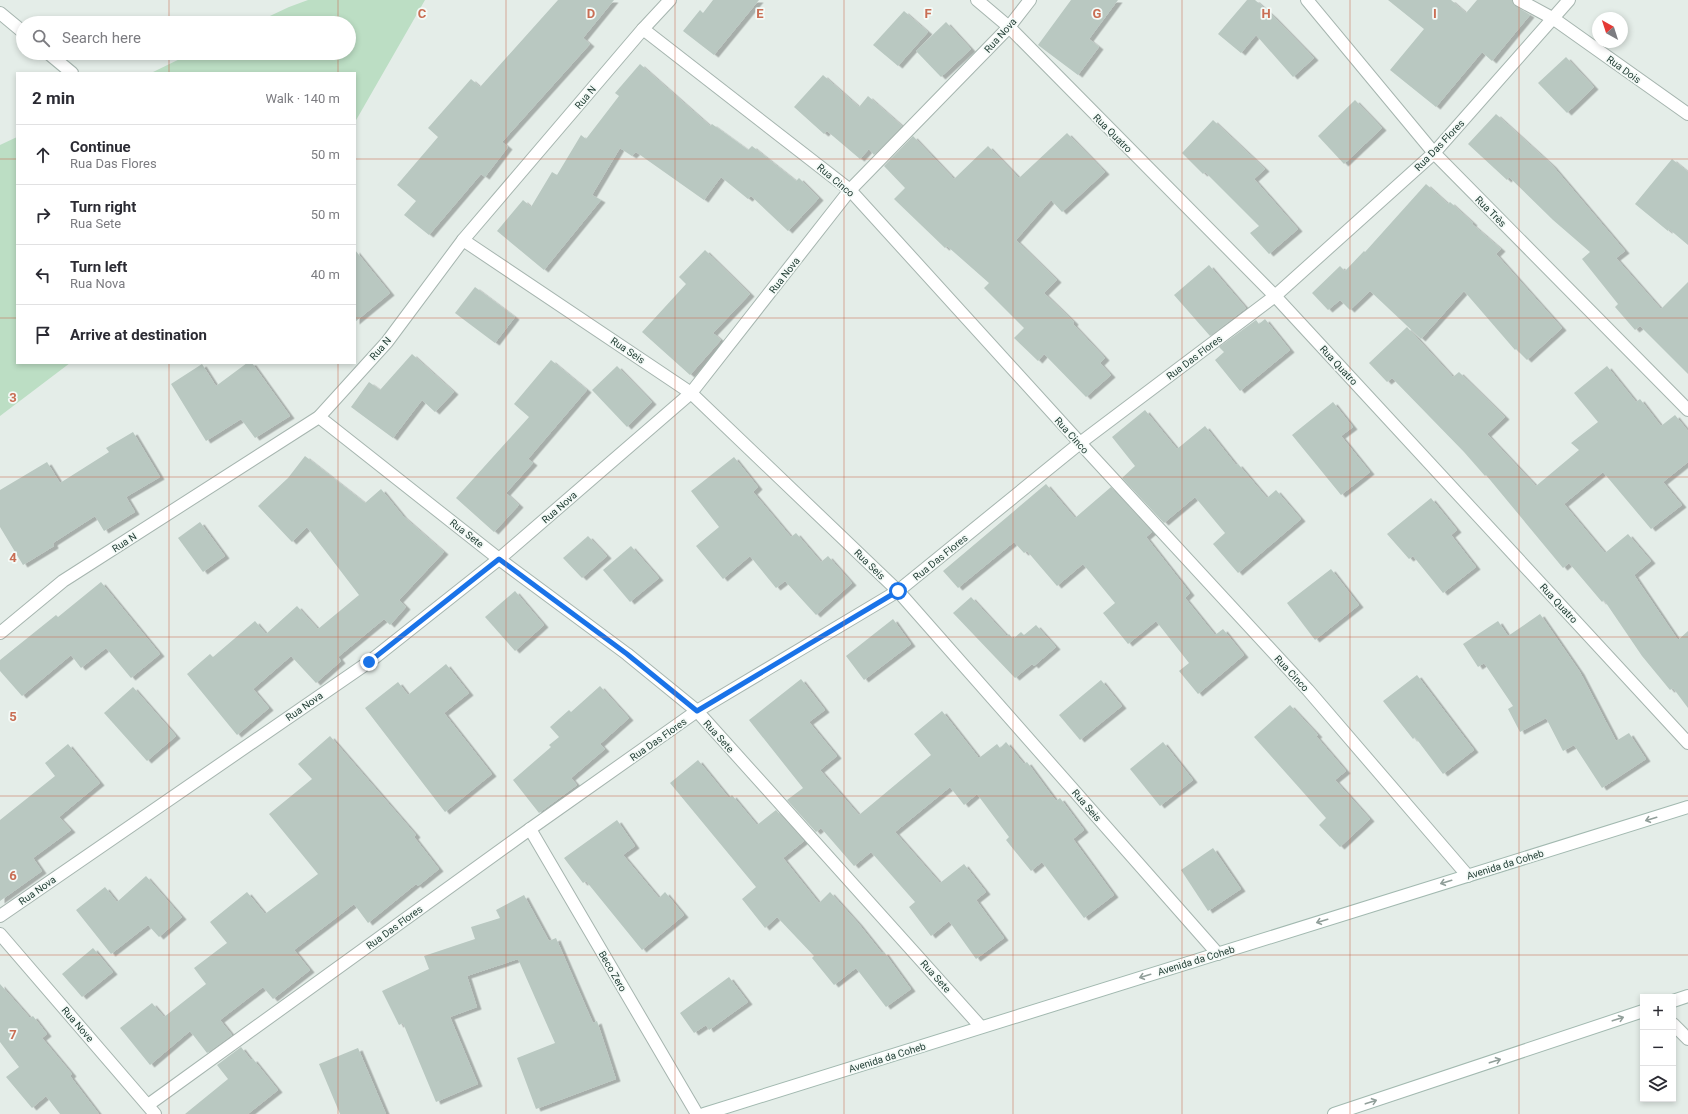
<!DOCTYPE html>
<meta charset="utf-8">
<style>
:root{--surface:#fff;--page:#f2f2f3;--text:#2b2b33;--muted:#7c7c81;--line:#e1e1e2}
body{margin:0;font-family:Roboto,sans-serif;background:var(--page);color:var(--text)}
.controls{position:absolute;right:12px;bottom:12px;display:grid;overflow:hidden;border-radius:0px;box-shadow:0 2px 6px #0003}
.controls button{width:36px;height:36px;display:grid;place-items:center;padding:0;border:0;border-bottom:1px solid var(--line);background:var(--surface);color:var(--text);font:20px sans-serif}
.compass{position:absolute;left:1592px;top:12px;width:36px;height:36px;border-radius:50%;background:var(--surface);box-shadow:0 2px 6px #0003;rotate:321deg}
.stop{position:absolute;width:12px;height:12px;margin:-9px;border:3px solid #1a73e8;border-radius:50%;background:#fff}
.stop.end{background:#1a73e8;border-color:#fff;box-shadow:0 1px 4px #0008}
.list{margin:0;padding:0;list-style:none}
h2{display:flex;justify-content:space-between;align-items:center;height:52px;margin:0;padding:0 16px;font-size:17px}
h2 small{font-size:13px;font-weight:400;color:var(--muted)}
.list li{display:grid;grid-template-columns:26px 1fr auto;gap:12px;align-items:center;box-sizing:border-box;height:60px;padding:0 16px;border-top:1px solid var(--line)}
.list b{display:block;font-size:15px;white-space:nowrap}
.list p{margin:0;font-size:13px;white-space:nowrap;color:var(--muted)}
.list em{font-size:13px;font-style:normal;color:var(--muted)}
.icon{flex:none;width:22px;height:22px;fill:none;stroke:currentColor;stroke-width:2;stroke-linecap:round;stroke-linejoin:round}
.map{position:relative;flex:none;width:1688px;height:1114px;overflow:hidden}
.search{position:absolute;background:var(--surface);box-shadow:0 2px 6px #0003;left:16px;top:16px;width:340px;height:44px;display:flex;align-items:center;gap:10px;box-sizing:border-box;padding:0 14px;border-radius:22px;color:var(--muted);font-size:15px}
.panel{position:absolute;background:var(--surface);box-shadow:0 2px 6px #0003;left:16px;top:72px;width:340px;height:292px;border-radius:0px}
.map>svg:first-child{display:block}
.green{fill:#bcdec4}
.building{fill:#b9c8c1;filter:url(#shadow)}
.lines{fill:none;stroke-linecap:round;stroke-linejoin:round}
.street-casing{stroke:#a6b5af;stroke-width:14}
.secondary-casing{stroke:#a2b9b0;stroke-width:14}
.street{stroke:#fff;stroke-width:12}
.secondary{stroke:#fff;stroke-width:12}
.oneway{stroke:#919f9a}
.route{stroke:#1a73e8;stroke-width:5}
.grid{fill:none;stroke:#c96e54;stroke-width:1;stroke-opacity:0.55}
.labels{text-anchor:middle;stroke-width:3.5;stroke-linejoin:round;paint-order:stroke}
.street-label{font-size:10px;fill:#233f36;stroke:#f4faf7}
.grid-label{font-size:13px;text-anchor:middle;font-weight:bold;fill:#c96e54;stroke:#f4faf7;stroke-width:3.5;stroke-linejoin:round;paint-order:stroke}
</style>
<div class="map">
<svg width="1688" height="1114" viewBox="0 0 1688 1114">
<defs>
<filter id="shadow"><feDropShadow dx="4.5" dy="2.5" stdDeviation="0" flood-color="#0004"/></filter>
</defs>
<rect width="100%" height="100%" fill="#e4ede8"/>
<g class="green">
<path d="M308,0H425L355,122V73H151L192,53H349V23H255L289,7Z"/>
<path d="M17,137V363H70L0,416V145Z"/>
</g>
<g class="building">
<path d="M558,0H614L583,38L590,44L502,142L508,147L485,177L481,174L429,235L404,215L416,201L397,185L438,137L428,128L471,79L480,87Z"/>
<path d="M713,0H759L714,55L683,31L700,10L703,13Z"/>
<path d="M1071,0H1118L1089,39L1099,47L1078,75L1038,45Z"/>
<path d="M1247,0H1255L1273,16L1314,58L1293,77L1256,35L1241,53L1218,34Z"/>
<path d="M1388,0H1451L1466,13L1477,0H1512L1515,6L1530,15L1492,61L1482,52L1436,107L1390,70L1424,29Z"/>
<path d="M904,11L928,32L898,66L873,45Z"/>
<path d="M946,22L971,49L941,77L916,51Z"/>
<path d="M1566,57L1594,87L1567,113L1538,83Z"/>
<path d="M640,64L710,126L712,124L748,150L752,146L796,181L799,178L819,198L788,231L751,196L748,199L721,177L704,200L636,152L632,156L620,148L592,195L601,200L544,270L497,231L523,200L531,207L552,172L557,175L581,135L586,139L619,96L615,93Z"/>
<path d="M823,75L859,107L868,96L902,126L874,155L869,149L860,159L827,131L824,134L794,107Z"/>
<path d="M1355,100L1382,128L1344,164L1318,136Z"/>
<path d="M1496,114L1552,165L1625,251L1616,258L1661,309L1688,282V374L1640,326L1635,330L1615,307L1618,304L1582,259L1590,252L1553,220L1509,177L1507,180L1468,144Z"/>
<path d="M1213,120L1265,169L1254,179L1298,229L1269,254L1250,233L1259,226L1205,172L1203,174L1182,153Z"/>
<path d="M1067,133L1105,172L1062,212L1051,200L1016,240L1057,280L1044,293L1074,322L1073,324L1105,358L1100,363L1111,375L1086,397L1044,354L1038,361L1014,338L1024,328L984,288L989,283L947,246L945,248L894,199L905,188L884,166L913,136L954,179L988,146L1019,178Z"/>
<path d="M1672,159L1688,172V245L1669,229L1668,231L1635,204Z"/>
<path d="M1426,184L1448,204L1450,202L1473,223L1472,224L1501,249L1496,254L1562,328L1527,360L1516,349L1515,350L1464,291L1421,339L1370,291L1350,310L1340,300L1328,310L1312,293L1340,266L1345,271L1364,251L1365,252Z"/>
<path d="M355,250L390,293L355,322Z"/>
<path d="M705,250L750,294L713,333L721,340L690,375L642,332L686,284L679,277Z"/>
<path d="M1209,265L1246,308L1210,336L1174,295Z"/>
<path d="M475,287L515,317L495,343L455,313Z"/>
<path d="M1265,319L1290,350L1240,391L1215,360L1224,352L1219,347L1256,320L1259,324Z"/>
<path d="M1407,327L1453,377L1459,372L1505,417L1487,434L1536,486L1579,450L1571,443L1598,422L1574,393L1607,366L1636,402L1640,399L1661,426L1675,415L1688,431V462L1663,482L1682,505L1651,529L1603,472L1564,504L1605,553L1628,534L1651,561L1634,575L1678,640L1688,631V708L1673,688L1670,690L1642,656L1604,600L1602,602L1569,563L1563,568L1486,475L1485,476L1464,452L1392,378L1387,382L1369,363Z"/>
<path d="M412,354L454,392L435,412L422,400L393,438L351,407L369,382L380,390Z"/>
<path d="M551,360L587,390L528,459L533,463L506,493L519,505L494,532L456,498L529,417L514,404Z"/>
<path d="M247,363H252L290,416L255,438L241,419L206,441L171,384L202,364L216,386Z"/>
<path d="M617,366L652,402L627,427L592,390Z"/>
<path d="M1333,402L1353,427L1341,436L1370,472L1341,495L1292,435Z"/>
<path d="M1145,410L1177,449L1205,426L1236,465L1238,464L1267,498L1276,490L1301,519L1238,573L1213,544L1225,533L1195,497L1164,523L1122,478L1135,466L1112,437Z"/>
<path d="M133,432L160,477L126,497L135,512L104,531L95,516L53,543L54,546L23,565L0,527V490L47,462L60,483L109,452L106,448Z"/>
<path d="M305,456L365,503L381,489L403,516L444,552L399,600L406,607L390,625L384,619L338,657L341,661L316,683L291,656L253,689L269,708L237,735L187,674L210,654L213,657L255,621L266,634L297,606L318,629L359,595L307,527L292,542L258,506L288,478Z"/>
<path d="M734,457L758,487L753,492L791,537L796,533L821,562L828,556L852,583L816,615L785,581L776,588L750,556L723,579L696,546L719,527L691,491Z"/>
<path d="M1046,484L1075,518L1111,487L1152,532L1146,537L1190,593L1185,598L1215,635L1223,629L1244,655L1198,694L1179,671L1189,663L1156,621L1128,644L1103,613L1115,603L1083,564L1057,586L1027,551L1024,553L1014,542L958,588L943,571Z"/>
<path d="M1431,498L1457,530L1451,535L1476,567L1443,593L1413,556L1409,559L1387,534Z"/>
<path d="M200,522L225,556L203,572L178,538Z"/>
<path d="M588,536L607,556L582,578L563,558Z"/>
<path d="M631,546L659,578L630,602L603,570Z"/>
<path d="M1331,569L1359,605L1315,640L1287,603Z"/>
<path d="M101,582L160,654L131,678L106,648L81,668L71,655L22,696L0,671V660L56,615L58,617Z"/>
<path d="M515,591L544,625L515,651L485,617Z"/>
<path d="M971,597L1007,636L1009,634L1013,639L1021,632L1024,635L1036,625L1056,647L1034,666L1032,664L1015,678L953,613Z"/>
<path d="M1540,614L1580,672L1616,741L1629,733L1646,759L1602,788L1574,745L1563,751L1546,718L1520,732L1508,709L1513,706L1484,663L1478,667L1463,644L1498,621L1508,636Z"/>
<path d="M893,619L911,644L864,680L846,656Z"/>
<path d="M446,664L469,693L444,713L492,774L445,812L365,708L398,682L408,695Z"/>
<path d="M1417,675L1474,750L1443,774L1415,737L1413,739L1383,701Z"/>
<path d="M801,679L825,710L809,722L837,756L820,770L859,815L931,755L914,734L942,711L979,758L997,744L1000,748L1006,742L1024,764L1027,762L1056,801L1060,798L1084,830L1073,839L1114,895L1084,918L1042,862L1031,871L1006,840L1009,837L977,794L964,805L950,787L895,832L940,883L964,864L986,892L976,900L1004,938L976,959L949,921L931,936L909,907L915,902L871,852L854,866L821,828L816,832L787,800L803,788L749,720Z"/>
<path d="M1101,680L1122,706L1080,740L1059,715Z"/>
<path d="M600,686L629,718L600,744L605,749L571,778L577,785L539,813L513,780L551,747L549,745L559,737L550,727L569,710L571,712Z"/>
<path d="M133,687L176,736L147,761L104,713Z"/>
<path d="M1290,705L1318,735L1316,736L1346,771L1335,780L1370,819L1340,847L1319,825L1326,818L1254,737Z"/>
<path d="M330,736L416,835L414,837L439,869L418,886L416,884L368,923L354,904L294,950L310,970L273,999L263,987L220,1020L232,1035L207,1053L190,1031L150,1065L120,1028L152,1003L164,1017L206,984L194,968L227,943L210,922L247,892L265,914L318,874L269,814L312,779L298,764Z"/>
<path d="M1163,742L1193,780L1160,806L1130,769Z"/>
<path d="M68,744L100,783L59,817L71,830L33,858L42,871L0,901V820L55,776L45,763Z"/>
<path d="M698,760L729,798L732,795L757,825L776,810L804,841L783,858L819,903L830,892L858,923L882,953L884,952L911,989L886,1007L856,968L834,985L812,958L814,956L777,917L765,928L742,899L756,887L670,783Z"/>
<path d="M617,820L635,846L623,855L659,898L665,892L684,915L642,950L586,881L583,883L564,858Z"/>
<path d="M1213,848L1241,889L1208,911L1181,870Z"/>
<path d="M146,876L182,917L159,937L148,925L111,954L76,910L105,887L117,902Z"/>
<path d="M524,895L549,941L556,938L593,1023L597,1021L616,1079L536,1109L517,1058L555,1043L518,959L467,976L477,1007L450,1017L478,1084L436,1102L403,1023L399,1025L382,991L429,969L424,956L475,939L471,927L500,918L496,910Z"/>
<path d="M93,948L113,972L82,997L62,974Z"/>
<path d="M729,977L748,1002L709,1030L706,1025L694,1033L680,1013Z"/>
<path d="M0,984L30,1018L33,1016L47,1034L42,1038L72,1074L70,1076L99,1114H60L46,1096L32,1108L6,1077L19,1067L0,1042Z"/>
<path d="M241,1047L251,1060L253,1059L278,1090L248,1114H185L228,1079L217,1065Z"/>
<path d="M358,1048L386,1114H340L319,1064Z"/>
</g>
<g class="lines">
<defs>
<g id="street">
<path d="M977,0L1009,27L1275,296L1688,743"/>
<path d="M1307,0L1434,153L1688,410"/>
<path d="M1519,0L1554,19L1688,114"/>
<path d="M0,13L23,32"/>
<path d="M643,29L850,190L1080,443L1308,690L1468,876"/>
<path d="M48,53L72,73"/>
<path d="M463,240L691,393L898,591L1218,954"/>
<path d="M319,417L499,559L627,654L697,711L981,1027"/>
<path d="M0,633L63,581L319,417L387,342L463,240L643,29L670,0"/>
<path d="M530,829L697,1114"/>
<path d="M0,916L369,662L499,559L691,393L850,190L1009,27L1030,0"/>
<path d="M0,934L155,1114"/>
<path d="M1673,1024L1688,1039"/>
<path d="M148,1105L530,829L697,711L898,591L1080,443L1275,296L1434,153L1569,0"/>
</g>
<g id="secondary">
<path d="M1673,1001L1688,996"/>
<path d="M704,1114L1688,807"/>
<path d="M1334,1114L1643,1011"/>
</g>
</defs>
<use href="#street" class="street-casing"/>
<use href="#secondary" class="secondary-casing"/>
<use href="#street" class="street"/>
<use href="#secondary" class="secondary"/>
</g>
<defs><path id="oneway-shaft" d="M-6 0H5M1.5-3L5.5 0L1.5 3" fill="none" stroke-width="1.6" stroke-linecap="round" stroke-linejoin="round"/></defs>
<g class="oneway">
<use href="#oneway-shaft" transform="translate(1651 819) rotate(163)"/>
<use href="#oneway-shaft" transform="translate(1446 882) rotate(163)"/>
<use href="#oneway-shaft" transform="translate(1322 921) rotate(163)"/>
<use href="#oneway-shaft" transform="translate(1145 976) rotate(163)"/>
<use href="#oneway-shaft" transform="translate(1618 1019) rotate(-18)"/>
<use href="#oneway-shaft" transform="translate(1495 1061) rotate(-18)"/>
<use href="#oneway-shaft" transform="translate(1371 1102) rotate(-18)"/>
</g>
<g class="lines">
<path class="route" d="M369,662L499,559L627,654L697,711L898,591"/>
</g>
<path class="grid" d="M169,0V23M338,0V23M506,0V1114M675,0V1114M844,0V1114M1013,0V1114M1182,0V1114M1350,0V1114M1519,0V1114M169,53V73M338,53V73M0,159H17M355,159H1688M0,318H17M355,318H1688M169,363V1114M338,363V1114M0,477H1688M0,637H1688M0,796H1688M0,955H1688"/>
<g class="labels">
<g class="street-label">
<text transform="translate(1000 35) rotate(-48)" y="4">Rua Nova</text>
<text transform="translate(1624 69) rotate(36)" y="4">Rua Dois</text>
<text transform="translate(585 97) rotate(-50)" y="4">Rua N</text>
<text transform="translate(1113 133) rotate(45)" y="4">Rua Quatro</text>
<text transform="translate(1439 145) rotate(-46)" y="4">Rua Das Flores</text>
<text transform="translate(836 180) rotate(40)" y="4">Rua Cinco</text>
<text transform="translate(1491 211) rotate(45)" y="4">Rua Três</text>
<text transform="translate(784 275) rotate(-52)" y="4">Rua Nova</text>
<text transform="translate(380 348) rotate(-49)" y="4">Rua N</text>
<text transform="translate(628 350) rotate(34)" y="4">Rua Seis</text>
<text transform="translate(1194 357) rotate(-37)" y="4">Rua Das Flores</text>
<text transform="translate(1339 365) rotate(47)" y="4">Rua Quatro</text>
<text transform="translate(1072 435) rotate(48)" y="4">Rua Cinco</text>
<text transform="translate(559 507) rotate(-41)" y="4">Rua Nova</text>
<text transform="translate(467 533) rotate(38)" y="4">Rua Sete</text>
<text transform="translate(124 542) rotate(-33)" y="4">Rua N</text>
<text transform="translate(940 557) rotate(-39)" y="4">Rua Das Flores</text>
<text transform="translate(870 564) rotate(44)" y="4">Rua Seis</text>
<text transform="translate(1559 603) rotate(47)" y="4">Rua Quatro</text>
<text transform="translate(1292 673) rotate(47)" y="4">Rua Cinco</text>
<text transform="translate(304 706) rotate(-35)" y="4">Rua Nova</text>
<text transform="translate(719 736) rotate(48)" y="4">Rua Sete</text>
<text transform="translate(658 739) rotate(-35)" y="4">Rua Das Flores</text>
<text transform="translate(1087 805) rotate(49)" y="4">Rua Seis</text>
<text transform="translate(1505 864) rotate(-17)" y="4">Avenida da Coheb</text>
<text transform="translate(37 890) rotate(-35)" y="4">Rua Nova</text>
<text transform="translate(394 927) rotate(-36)" y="4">Rua Das Flores</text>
<text transform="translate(1196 960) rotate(-17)" y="4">Avenida da Coheb</text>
<text transform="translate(613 971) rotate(60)" y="4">Beco Zero</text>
<text transform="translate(936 976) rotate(48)" y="4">Rua Sete</text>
<text transform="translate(78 1024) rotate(49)" y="4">Rua Nove</text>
<text transform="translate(887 1057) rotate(-17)" y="4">Avenida da Coheb</text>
</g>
</g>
<g class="grid-label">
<text x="422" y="18">C</text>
<text x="591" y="18">D</text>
<text x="760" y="18">E</text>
<text x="928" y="18">F</text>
<text x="1097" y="18">G</text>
<text x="1266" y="18">H</text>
<text x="1435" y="18">I</text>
<text x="13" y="402">3</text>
<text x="13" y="562">4</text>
<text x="13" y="721">5</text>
<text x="13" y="880">6</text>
<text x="13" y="1039">7</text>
</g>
</svg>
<div class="controls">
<button>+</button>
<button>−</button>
<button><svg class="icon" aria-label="layers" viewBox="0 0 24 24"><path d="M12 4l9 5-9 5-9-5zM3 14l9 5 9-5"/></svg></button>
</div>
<svg class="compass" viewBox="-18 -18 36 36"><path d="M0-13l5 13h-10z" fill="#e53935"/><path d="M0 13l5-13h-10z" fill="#7c7c81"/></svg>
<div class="stop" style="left:898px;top:591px"></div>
<div class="stop end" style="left:369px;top:662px"></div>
<div class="search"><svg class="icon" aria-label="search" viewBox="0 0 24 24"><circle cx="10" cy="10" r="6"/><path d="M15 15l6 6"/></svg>Search here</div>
<section class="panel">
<h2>2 min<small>Walk · 140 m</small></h2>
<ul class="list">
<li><svg class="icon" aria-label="ahead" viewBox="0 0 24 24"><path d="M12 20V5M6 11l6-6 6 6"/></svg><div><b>Continue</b><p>Rua Das Flores</p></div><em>50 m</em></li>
<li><svg class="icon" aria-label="right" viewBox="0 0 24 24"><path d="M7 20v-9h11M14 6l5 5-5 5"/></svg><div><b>Turn right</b><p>Rua Sete</p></div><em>50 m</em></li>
<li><svg class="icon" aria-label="left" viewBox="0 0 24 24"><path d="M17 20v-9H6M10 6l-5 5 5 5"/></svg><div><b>Turn left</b><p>Rua Nova</p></div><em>40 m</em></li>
<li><svg class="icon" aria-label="arrive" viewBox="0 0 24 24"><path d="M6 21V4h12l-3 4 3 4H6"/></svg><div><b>Arrive at destination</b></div></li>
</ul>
</section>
</div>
